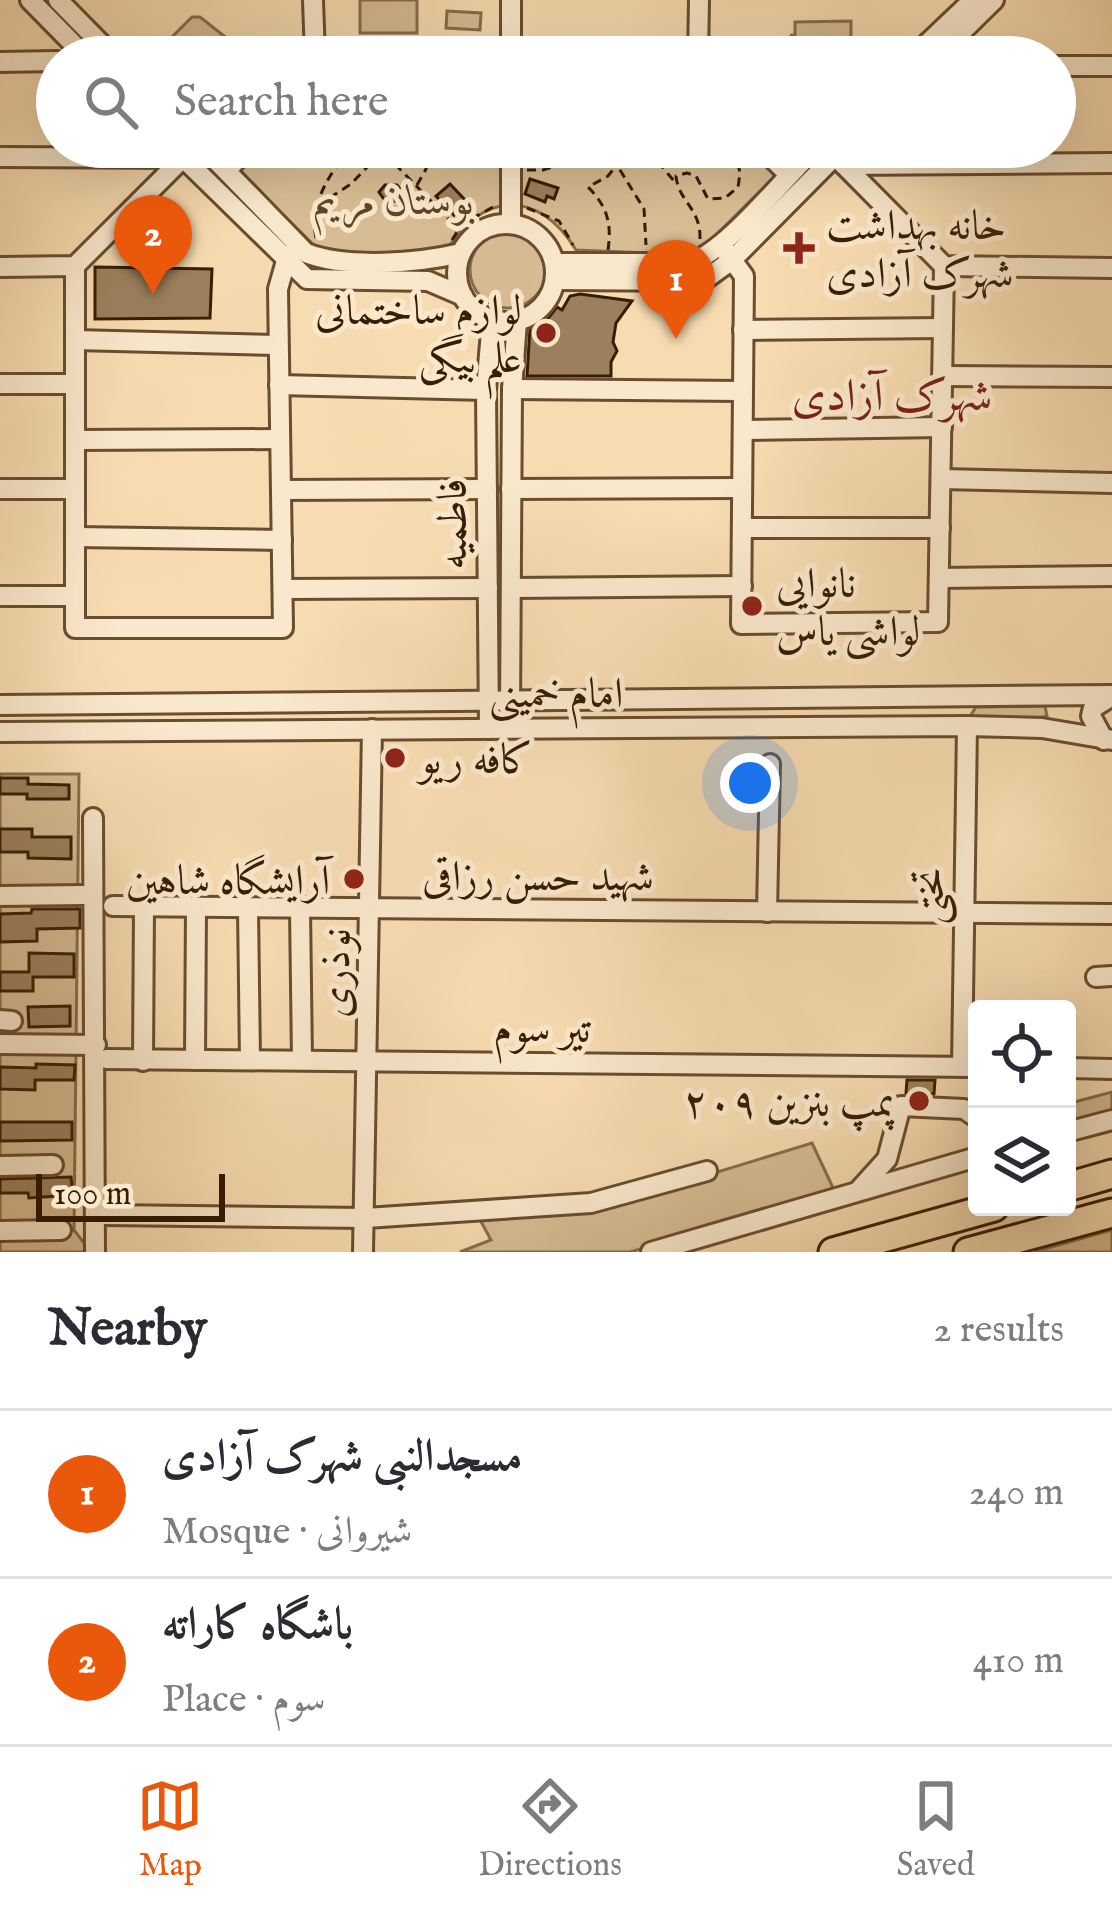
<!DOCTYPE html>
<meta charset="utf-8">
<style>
:root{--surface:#fff;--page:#f2f2f3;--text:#2b2b33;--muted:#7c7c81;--line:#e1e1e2;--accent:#ea580c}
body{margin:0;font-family:"IM FELL English",Amiri,serif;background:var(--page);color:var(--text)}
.controls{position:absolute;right:36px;bottom:36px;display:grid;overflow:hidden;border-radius:12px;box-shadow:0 12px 48px #0002}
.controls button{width:108px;height:108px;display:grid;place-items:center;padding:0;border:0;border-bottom:3px solid var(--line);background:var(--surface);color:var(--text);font:60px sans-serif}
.scale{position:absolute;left:36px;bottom:30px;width:189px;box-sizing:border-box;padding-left:12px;border:6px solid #391d02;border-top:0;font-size:33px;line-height:42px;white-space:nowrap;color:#391d02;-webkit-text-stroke:9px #fae8cc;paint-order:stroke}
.you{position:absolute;left:750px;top:783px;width:42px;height:42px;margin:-30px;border:9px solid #fff;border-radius:50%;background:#1a73e8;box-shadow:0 0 0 18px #1a73e833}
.badge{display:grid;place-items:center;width:78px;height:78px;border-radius:50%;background:var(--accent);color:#fff;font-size:39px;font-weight:700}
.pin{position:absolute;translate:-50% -99px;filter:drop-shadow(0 3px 6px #0008)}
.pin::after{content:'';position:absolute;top:63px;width:42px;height:36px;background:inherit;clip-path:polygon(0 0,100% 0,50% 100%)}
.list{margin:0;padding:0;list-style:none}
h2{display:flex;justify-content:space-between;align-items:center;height:156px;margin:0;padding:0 48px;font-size:51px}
h2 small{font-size:39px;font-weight:400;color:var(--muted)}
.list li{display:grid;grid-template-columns:78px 1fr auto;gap:36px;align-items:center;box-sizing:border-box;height:168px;padding:0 48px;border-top:3px solid var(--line)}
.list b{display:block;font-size:45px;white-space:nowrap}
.list p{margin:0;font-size:39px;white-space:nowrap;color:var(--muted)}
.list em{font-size:39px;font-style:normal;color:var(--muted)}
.icon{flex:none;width:66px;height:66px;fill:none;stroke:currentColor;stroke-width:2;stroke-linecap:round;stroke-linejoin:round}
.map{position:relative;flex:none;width:1112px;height:1252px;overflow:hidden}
.search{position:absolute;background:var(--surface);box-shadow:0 12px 48px #0002;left:36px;right:36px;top:36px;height:132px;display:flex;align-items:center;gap:30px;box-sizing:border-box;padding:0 42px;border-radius:66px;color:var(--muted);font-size:45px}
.sheet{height:492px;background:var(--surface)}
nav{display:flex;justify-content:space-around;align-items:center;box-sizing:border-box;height:168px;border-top:3px solid var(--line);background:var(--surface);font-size:33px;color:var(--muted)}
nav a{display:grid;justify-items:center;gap:6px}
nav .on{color:var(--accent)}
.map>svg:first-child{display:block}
.green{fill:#d8bc93;stroke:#886c4a;stroke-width:3}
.building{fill:#9c805d;stroke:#391d02;stroke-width:3}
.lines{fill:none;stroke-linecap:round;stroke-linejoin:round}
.minor-casing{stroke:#694d2e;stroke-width:24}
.highway-casing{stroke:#391d02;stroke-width:33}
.path{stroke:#391d02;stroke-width:3;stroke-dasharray:9 6;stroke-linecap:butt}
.minor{stroke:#fae8cc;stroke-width:18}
.highway{stroke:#f8dcb1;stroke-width:27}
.poi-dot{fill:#8f2418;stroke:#fae8cc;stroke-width:4.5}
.labels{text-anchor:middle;stroke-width:10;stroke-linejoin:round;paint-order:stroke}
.park-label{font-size:42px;font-style:italic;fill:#614526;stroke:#fae8cc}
.poi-label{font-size:42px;fill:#391d02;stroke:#fae8cc;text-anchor:start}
.street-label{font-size:42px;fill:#391d02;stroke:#fae8cc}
.neighbourhood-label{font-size:45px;fill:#7a1f14;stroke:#fae8cc}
</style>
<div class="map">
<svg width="1112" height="1252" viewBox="0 0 1112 1252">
<rect width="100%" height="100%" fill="#f8dcb1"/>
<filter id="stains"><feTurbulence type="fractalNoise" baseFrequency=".00167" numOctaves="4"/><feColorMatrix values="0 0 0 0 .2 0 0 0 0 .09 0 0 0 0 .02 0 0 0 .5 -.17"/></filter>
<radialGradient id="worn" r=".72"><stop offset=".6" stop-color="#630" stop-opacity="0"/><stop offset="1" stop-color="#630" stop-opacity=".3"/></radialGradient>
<g class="green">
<rect x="360" y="0" width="57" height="33"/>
<path d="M447,11L481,13L480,30L446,28Z"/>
<path d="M192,17H200L229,40L212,57H199L192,51L185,57H166L159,50Z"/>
<path d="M851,21V48L808,49L815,57H770L792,35L795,37V22Z"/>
<path d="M259,147H751L777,174L696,255L576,250C538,188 481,191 445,253L321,252L236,169Z"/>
<circle cx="508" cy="270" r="38"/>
<path d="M1045,706L1047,716L1043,717L975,718L971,715L976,707Z"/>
<path d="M0,774H79L74,1230L91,1252H0Z"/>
<path d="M1112,1092V1114L1067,1126V1104Z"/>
<path d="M812,1143L836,1194L630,1252H460L491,1240L478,1216L587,1212Z"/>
<path d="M1112,1230V1252H1034Z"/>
</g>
<g class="building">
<path d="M530,179L558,188L554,199L547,196L545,202L525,194Z"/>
<path d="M450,184L467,202L454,215L436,196Z"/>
<path d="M385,185H397L403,192L396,201L386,202L379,192Z"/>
<path d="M95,267L212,269L210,318L95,319Z"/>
<path d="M580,294L632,301L616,323L613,342L617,351L611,362V376H527L530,328L546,321L557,307L562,310L570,296Z"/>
<path d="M0,778H28V784L69,785V799H27V794H0Z"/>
<path d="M0,829H32V837H71V859L28,858V852H0Z"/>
<path d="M32,909H80V928L37,929V941L0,942V914L31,913Z"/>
<path d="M29,953L74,954V977H33V991H0V972H29Z"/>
<path d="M70,1006V1026L29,1027L28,1007Z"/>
<path d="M36,1064L75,1065L74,1080H35V1090L0,1089V1067L36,1068Z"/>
<path d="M907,1080H935L934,1094L906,1093Z"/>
<path d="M0,1122H72V1140L0,1141Z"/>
<path d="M71,1177L73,1195L29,1198L28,1193H0V1179Z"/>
</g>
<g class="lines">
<defs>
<g id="minor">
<path d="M30,0L86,57"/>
<path d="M58,0L114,57"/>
<path d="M313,0L315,57"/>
<path d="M511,57V0"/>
<path d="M698,57L699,0"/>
<path d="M913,57L973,0"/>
<path d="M936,57L994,0"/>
<path d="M0,62L57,61"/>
<path d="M1055,66H1112"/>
<path d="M172,147L307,279L428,281L463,296"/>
<path d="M203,147L306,253C347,269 419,263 461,253"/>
<path d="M511,147V224"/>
<path d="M761,147L788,174"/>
<path d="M835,156L944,266L1112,268"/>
<path d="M0,157L183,158"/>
<path d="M844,165L1112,163"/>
<path d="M227,170L249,147"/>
<circle cx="506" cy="273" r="49"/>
<path d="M721,245L744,276L741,624L938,622L944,266"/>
<path d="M555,263H689C727,252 784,177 817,147"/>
<path d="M75,266V628H283L278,289L286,261L298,246"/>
<path d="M0,267L75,266L190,151"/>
<path d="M555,280L703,281L732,260L844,147"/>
<path d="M743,330L943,328"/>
<path d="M75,340L278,345"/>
<path d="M943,376L1112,377"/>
<path d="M0,384H75"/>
<path d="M279,385L486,390"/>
<path d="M512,389L743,391"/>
<path d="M743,430L942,427"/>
<path d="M75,440L280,439"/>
<path d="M941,479L1112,483"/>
<path d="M0,489H75"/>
<path d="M511,489L742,488"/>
<path d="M281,490L487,489"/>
<path d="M742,528H940"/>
<path d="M75,537L282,540"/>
<path d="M939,578L1112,576"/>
<path d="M512,588L742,586"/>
<path d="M283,589L488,588"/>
<path d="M0,596H75"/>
<path d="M0,705L1112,695"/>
<path d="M510,712L512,389L517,321"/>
<path d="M489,729L486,390L492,320"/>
<path d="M0,732L967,726L1042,728L1112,740"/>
<path d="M1104,740L1091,716L1093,708L1112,696"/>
<path d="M93,818L95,1252"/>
<path d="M0,896L84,895"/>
<path d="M113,906L1112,914"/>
<path d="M248,909L250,1060"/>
<path d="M300,909L302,1060"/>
<path d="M767,912L770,764"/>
<path d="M1096,977L1112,976"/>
<path d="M0,1020L12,1021"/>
<path d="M0,1044L96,1045"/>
<path d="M106,1059L977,1067"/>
<path d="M195,1060L196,909"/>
<path d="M143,1061L144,906"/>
<path d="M962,1067L967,726"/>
<path d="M1067,1068L1112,1069"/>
<path d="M1067,1132L1112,1120"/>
<path d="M0,1166L53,1165"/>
<path d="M859,1190L887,1159L901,1106L964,1109L977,1118"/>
<path d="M104,1215L366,1218L591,1203L707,1171"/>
<path d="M0,1231L61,1230"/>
<path d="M363,1252L372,729"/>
<path d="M651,1252L977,1157"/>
</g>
<g id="highway">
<path d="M1067,1187L1112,1174"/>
<path d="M833,1252L994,1207"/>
<path d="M968,1252L1112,1213"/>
</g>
</defs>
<use href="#minor" class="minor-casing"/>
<use href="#highway" class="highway-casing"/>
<g class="path">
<path d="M304,147L328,151L345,147"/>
<path d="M586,147L589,156L596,158L606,154"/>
<path d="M607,147C611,159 620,163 631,158L639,147"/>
<path d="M654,147L659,163L674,181"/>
<path d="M612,157L644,209L646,245"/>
<path d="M395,164L457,228"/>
<path d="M527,170H543L589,156"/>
<path d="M417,185L426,169L429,147"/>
<path d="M317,206L351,184L370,164"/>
<path d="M527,208L559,221L573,245"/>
<path d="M316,238C309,202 330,175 350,147"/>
<path d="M700,239C701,208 678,201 676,176L687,173L696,176L708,199L725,198L738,187C742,165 739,159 720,147"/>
<path d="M452,240L462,224L495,206"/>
<path d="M608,250C612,223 607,206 588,187L608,176L616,166"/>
</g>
<use href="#minor" class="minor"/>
<use href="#highway" class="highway"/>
</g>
<g class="poi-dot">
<path d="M793 230h12v12h12v12h-12v12h-12v-12h-12v-12h12z"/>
<circle cx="546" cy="333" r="12"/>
<circle cx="752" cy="606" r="12"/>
<circle cx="395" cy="758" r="12"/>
<circle cx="354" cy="879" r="12"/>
<circle cx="919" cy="1101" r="12"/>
</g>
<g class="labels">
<g class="park-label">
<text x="394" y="214">بوستان مریم</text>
</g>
<g class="poi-label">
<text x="826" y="239">خانه بهداشت<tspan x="826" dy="48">شهرک آزادی</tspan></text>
<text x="522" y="324" text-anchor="end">لوازم ساختمانی<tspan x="522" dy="48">علم بیگی</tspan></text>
<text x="776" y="597">نانوایی<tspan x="776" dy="48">لواشی یاس</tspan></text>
<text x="419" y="773">کافه ریو</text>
<text x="330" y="894" text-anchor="end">آرایشگاه شاهین</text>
<text x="895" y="1116" text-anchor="end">پمپ بنزین ۲۰۹</text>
</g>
<g class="street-label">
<text transform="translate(451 524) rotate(-90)" y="15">فاطمیه</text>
<text x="556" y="707">امام خمینی</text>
<text x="538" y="890">شهید حسن رزاقی</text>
<text transform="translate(928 896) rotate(-89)" y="15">تختی</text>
<text transform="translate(334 973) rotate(-89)" y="15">نوذری</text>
<text x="542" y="1042">تیر سوم</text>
</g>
<g class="neighbourhood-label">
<text x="892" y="410">شهرک آزادی</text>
</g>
</g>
<rect width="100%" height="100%" filter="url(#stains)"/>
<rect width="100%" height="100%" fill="url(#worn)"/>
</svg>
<div class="controls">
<button><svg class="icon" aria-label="locate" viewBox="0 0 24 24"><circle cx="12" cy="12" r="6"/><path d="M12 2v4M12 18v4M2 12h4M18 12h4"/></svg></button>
<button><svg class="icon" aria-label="layers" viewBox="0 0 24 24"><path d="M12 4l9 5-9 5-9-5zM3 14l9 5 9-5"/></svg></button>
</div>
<div class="scale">100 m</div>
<div class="you"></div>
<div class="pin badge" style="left:676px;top:339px">1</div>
<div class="pin badge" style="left:153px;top:294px">2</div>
<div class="search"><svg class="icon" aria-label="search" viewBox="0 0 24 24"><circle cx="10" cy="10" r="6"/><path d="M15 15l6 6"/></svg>Search here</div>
</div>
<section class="sheet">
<h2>Nearby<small>2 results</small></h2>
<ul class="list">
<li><span class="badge">1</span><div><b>مسجدالنبی شهرک آزادی</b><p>Mosque · شیروانی</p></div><em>240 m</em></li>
<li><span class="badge">2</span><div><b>باشگاه کاراته</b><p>Place · سوم</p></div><em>410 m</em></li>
</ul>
</section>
<nav>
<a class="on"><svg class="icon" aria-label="map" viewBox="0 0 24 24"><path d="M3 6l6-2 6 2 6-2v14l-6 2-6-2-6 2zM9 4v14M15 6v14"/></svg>Map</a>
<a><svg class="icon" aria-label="directions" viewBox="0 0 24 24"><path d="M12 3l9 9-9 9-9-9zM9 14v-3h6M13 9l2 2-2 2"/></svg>Directions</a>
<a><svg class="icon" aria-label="saved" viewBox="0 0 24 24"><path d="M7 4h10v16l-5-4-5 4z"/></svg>Saved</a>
</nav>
